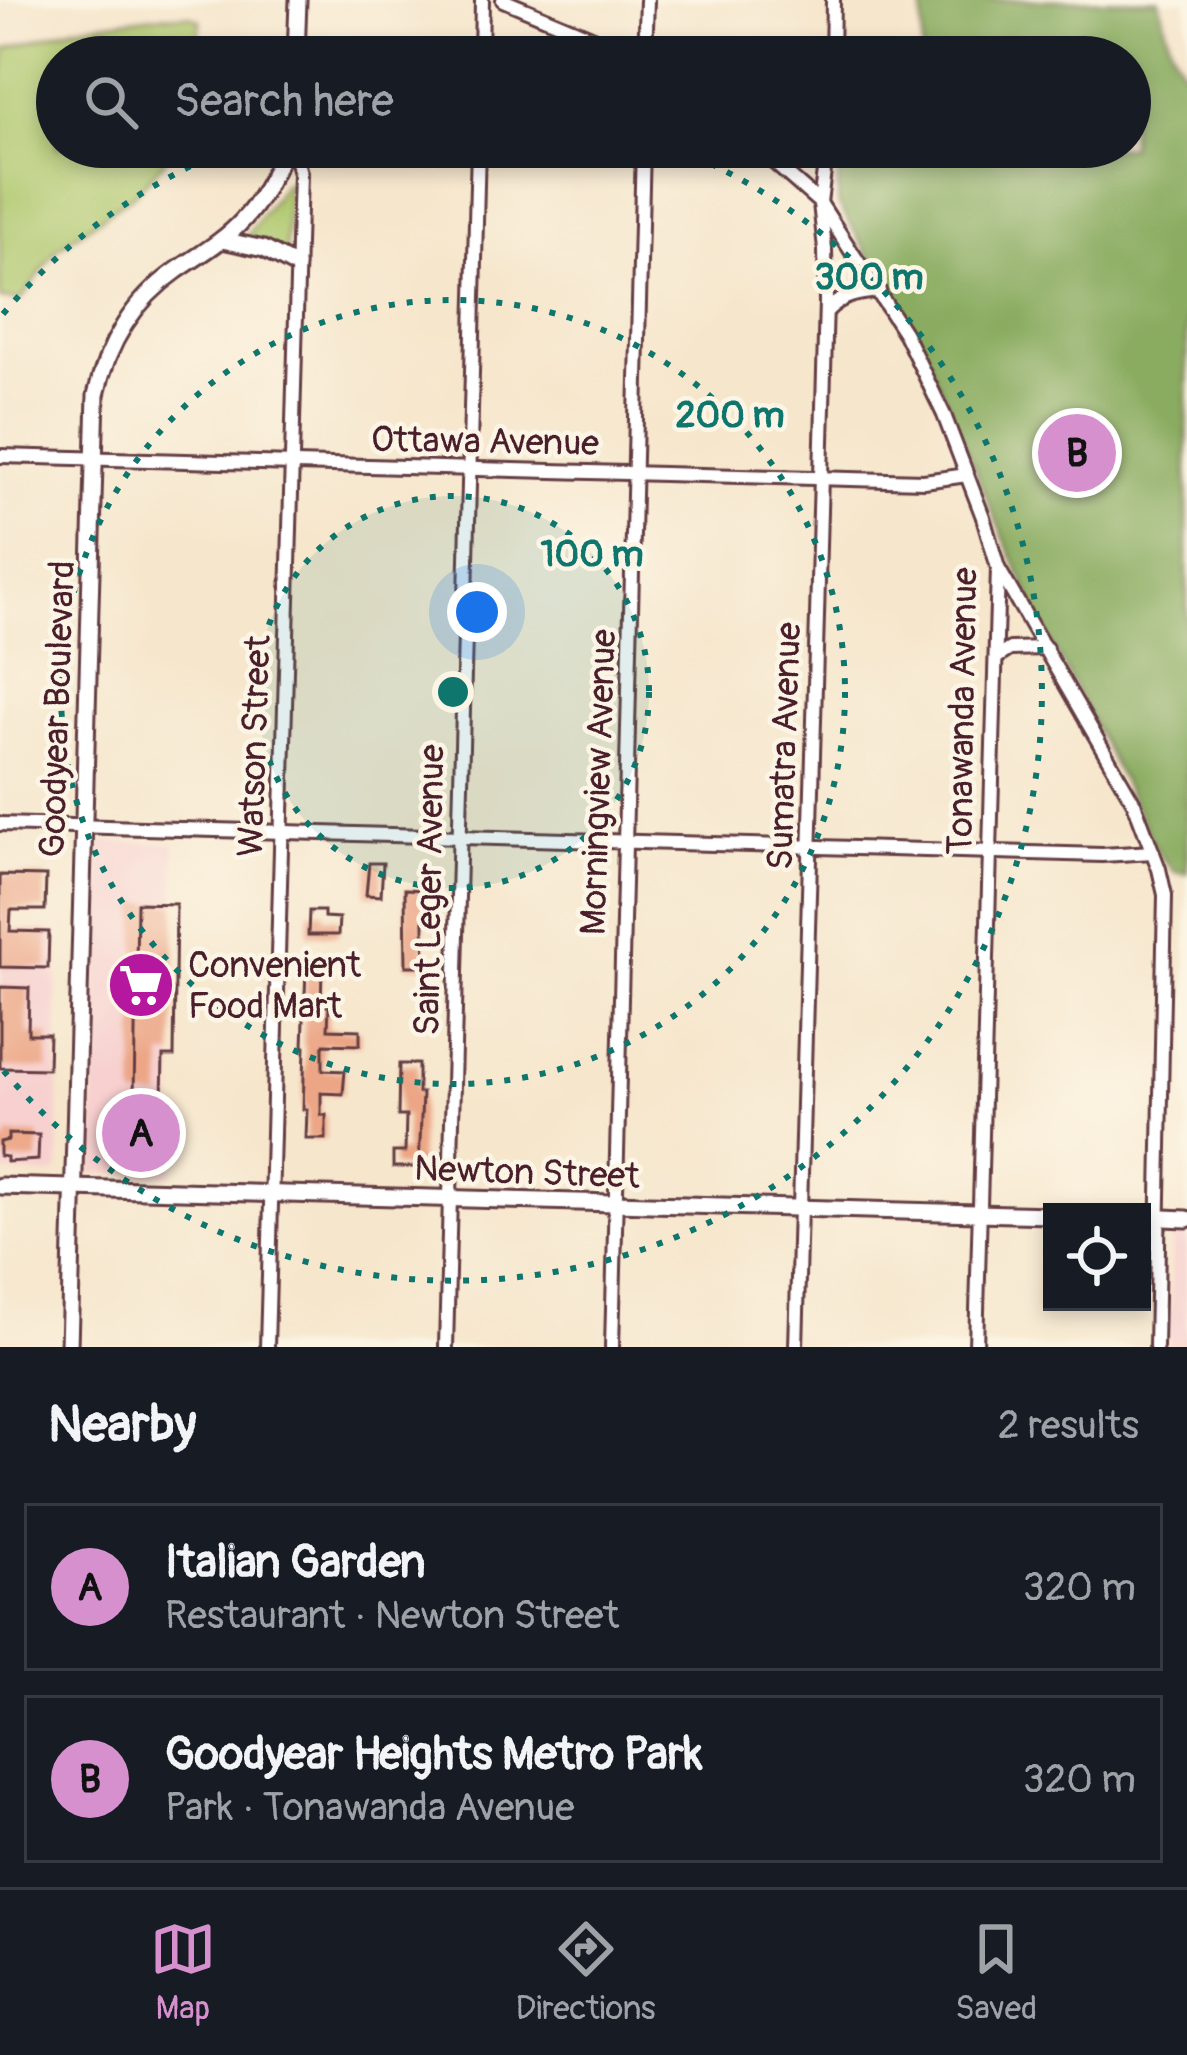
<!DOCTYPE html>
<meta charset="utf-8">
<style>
:root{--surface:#171b24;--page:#242831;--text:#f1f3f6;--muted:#9ea1a6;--line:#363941;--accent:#d690ce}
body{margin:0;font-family:Pangolin,sans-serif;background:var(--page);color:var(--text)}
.controls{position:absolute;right:36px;bottom:36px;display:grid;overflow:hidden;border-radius:0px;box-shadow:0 6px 18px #0003}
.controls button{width:108px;height:108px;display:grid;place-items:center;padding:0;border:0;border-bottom:3px solid var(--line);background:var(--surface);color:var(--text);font:60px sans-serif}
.you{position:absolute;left:477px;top:612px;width:42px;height:42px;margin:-30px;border:9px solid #fff;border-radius:50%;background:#1a73e8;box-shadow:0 0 0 18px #1a73e833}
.badge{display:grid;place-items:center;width:78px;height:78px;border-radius:50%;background:var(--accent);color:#111;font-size:39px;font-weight:700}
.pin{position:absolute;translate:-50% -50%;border:6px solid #fff;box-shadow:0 3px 12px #0006}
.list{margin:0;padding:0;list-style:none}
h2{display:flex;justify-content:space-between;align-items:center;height:156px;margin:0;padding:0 48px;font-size:51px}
h2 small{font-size:39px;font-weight:400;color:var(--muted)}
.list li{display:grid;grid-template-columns:78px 1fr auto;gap:36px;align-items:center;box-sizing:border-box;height:168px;margin:0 24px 24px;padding:0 24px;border:3px solid var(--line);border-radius:0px}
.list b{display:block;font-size:45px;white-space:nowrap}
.list p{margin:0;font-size:39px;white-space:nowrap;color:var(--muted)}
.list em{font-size:39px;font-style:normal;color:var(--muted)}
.icon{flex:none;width:66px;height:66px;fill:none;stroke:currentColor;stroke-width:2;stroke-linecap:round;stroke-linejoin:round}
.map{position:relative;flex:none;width:1187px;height:1347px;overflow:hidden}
.search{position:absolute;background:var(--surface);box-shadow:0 6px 18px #0003;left:36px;right:36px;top:36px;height:132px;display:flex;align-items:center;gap:30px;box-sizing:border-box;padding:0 42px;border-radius:66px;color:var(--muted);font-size:45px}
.sheet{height:540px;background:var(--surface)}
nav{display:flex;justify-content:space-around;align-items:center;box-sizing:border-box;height:168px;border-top:3px solid var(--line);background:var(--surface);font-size:33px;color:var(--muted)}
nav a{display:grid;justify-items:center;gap:6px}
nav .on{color:var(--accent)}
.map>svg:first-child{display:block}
.built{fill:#f7d0cf}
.green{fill:#adc76c;stroke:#7c734c;stroke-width:3}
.forest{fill:#8aac60;stroke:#6a6646;stroke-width:3}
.building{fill:#eca686}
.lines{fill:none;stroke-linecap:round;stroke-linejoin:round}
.minor-casing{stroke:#643d43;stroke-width:18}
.tertiary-casing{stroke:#643d43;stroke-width:21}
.minor{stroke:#fff;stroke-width:12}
.tertiary{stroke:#fff;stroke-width:15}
.ring{fill:none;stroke:#0f766e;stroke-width:6;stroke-dasharray:6 12}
.labels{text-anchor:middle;stroke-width:9;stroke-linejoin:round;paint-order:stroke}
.street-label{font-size:36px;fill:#4a1f2b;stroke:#fcf5e5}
.poi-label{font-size:36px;fill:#4a1f2b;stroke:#fcf5e5;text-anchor:start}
.centre{fill:#0f766e;stroke:#fcf5e5;stroke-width:6}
.ring-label{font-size:36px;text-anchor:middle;font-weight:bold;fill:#0f766e;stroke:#fcf5e5;stroke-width:9;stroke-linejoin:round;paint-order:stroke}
</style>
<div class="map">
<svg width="1187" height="1347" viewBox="0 0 1187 1347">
<rect width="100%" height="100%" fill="#fcf5e5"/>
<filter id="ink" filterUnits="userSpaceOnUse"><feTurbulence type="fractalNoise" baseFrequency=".00833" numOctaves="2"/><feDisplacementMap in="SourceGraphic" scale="24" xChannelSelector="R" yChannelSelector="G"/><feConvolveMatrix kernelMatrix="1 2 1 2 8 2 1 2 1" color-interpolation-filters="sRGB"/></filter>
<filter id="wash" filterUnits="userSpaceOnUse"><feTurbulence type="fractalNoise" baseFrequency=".004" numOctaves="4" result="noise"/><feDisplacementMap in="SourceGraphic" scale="48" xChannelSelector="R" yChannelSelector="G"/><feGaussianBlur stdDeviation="2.7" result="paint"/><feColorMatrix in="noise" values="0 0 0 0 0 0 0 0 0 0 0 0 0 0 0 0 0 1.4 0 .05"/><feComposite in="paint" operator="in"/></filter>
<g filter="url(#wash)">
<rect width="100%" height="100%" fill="#f6e6cc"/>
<g class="built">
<path d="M100,841L175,844L172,1175L92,1173Z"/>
<path d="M0,929L56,931L59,1167L57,1173L48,1175L0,1173Z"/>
<path d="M1177,1232L1187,1233V1347H1168L1172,1236Z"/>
</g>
<g class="green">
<path d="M189,15L200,20L198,57H57V147H173L163,163L134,194L58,248L25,295L20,300L0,299V91L6,49L75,27L154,16Z"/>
<path d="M288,183L286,253L247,240V236L284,184Z"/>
</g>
<path class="forest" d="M923,0H1159L1170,44L1182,69L1187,70V873L1175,872L1160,856L1044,628L994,516L942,390L905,316L838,204V147H1130V57H922Z"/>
<g id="blocks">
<g class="building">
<path d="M369,863H383L381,896L366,895Z"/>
<path d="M0,875L46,876L45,910H11L10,931L49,932L48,968L0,967Z"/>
<path d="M405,889L423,890L425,966H406Z"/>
<path d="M137,903L176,904L174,1056H163L162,1098H134Z"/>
<path d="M309,911H324V917L339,918L338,935H308Z"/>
<path d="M306,969H322L321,1006H329L328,1029L360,1030V1045L324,1044L323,1047V1070L345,1071L343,1094L321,1093V1115H326V1139H306L307,1109H303L305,1047L303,1046Z"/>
<path d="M0,987L29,988L28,1034H49L48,1069L0,1068Z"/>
<path d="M399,1064H418V1093H422L419,1167H393V1152H405L406,1116H398Z"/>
<path d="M126,1125L153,1126L152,1144L125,1143Z"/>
<path d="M8,1134L39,1135L38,1160L7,1162V1157L0,1156V1142L8,1140Z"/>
</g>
</g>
</g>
<g filter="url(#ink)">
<use href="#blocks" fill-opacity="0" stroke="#643d43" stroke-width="3"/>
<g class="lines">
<defs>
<g id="minor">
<path d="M503,0L589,36L629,57"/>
<path d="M481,57L482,0"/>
<path d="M645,57L647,0"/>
<path d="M832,57L833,0"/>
<path d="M756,147L820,203L905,334L944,415L983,517L998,568L976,1347"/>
<path d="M827,311C842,295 858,293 879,291"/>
<path d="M0,456L924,481L967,475"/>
<path d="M998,568L1134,803L1159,869L1165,895L1156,1347"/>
<path d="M996,658L1010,649L1046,648"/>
<path d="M0,824L1102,855L1153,852"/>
<path d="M267,1347L300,173L293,147"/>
<path d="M446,1347L478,147"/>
<path d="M612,1347L643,147"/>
<path d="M796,1347L826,302L825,249L820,203L827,147"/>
</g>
<g id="tertiary">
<path d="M296,57L298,0"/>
<path d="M222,240L264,249L296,266"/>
<path d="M0,1186L1052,1215"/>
<path d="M1142,1217L1187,1219"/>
<path d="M69,1347L96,395C107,345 133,301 176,271C199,255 224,241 243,220C263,199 274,172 286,147"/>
</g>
</defs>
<use href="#minor" class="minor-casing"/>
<use href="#tertiary" class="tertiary-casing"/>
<use href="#minor" class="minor"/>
<use href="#tertiary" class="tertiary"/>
</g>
</g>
<circle cx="453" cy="692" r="196" fill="#0f766e" fill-opacity=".12"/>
<g class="ring">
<circle cx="453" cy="692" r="196"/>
<circle cx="453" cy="692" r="392"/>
<path d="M3 314A588 588 0 0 1 228 149M678 149A588 588 0 1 1 3 1070"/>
</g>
<defs>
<symbol id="supermarket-disc" viewBox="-11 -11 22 22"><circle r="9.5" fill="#b5179e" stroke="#fcf5e5"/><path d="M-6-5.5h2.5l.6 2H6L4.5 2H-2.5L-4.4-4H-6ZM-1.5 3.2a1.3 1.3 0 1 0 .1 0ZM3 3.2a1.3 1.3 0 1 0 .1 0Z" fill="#fff"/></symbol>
</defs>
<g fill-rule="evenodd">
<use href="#supermarket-disc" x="103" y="947" width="76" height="76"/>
</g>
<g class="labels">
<g class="street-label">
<text transform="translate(485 440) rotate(1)" y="13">Ottawa Avenue</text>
<text transform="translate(56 709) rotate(-88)" y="13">Goodyear Boulevard</text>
<text transform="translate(961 711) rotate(-89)" y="13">Tonawanda Avenue</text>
<text transform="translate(253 746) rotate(-88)" y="13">Watson Street</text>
<text transform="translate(783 746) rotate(-88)" y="13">Sumatra Avenue</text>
<text transform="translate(597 782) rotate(-88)" y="13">Morningview Avenue</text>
<text transform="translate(428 890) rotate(-89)" y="13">Saint Leger Avenue</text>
<text transform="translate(527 1171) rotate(2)" y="13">Newton Street</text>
</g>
<g class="poi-label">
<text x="188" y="977">Convenient<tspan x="188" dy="41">Food Mart</tspan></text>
</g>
</g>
<circle cx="453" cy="692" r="18" class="centre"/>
<g class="ring-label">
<text x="869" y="289">300 m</text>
<text x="730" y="427">200 m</text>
<text x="592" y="566">100 m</text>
</g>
</svg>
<div class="controls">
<button><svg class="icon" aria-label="locate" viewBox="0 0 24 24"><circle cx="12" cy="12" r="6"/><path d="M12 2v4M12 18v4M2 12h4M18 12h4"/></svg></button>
</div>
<div class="you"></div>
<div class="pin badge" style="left:141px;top:1133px">A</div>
<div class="pin badge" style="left:1077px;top:453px">B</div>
<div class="search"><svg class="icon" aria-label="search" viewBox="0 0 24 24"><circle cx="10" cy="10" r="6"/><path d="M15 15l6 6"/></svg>Search here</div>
</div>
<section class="sheet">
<h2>Nearby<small>2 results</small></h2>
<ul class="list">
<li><span class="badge">A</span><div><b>Italian Garden</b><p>Restaurant · Newton Street</p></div><em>320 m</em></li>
<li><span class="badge">B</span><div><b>Goodyear Heights Metro Park</b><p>Park · Tonawanda Avenue</p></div><em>320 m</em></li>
</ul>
</section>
<nav>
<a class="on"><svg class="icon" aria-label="map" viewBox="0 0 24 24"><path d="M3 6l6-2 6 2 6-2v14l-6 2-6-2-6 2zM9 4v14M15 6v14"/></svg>Map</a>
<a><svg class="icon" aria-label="directions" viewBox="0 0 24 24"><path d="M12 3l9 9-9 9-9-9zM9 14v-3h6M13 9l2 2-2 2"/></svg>Directions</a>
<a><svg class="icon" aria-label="saved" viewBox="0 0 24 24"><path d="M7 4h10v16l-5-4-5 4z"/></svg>Saved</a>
</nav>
